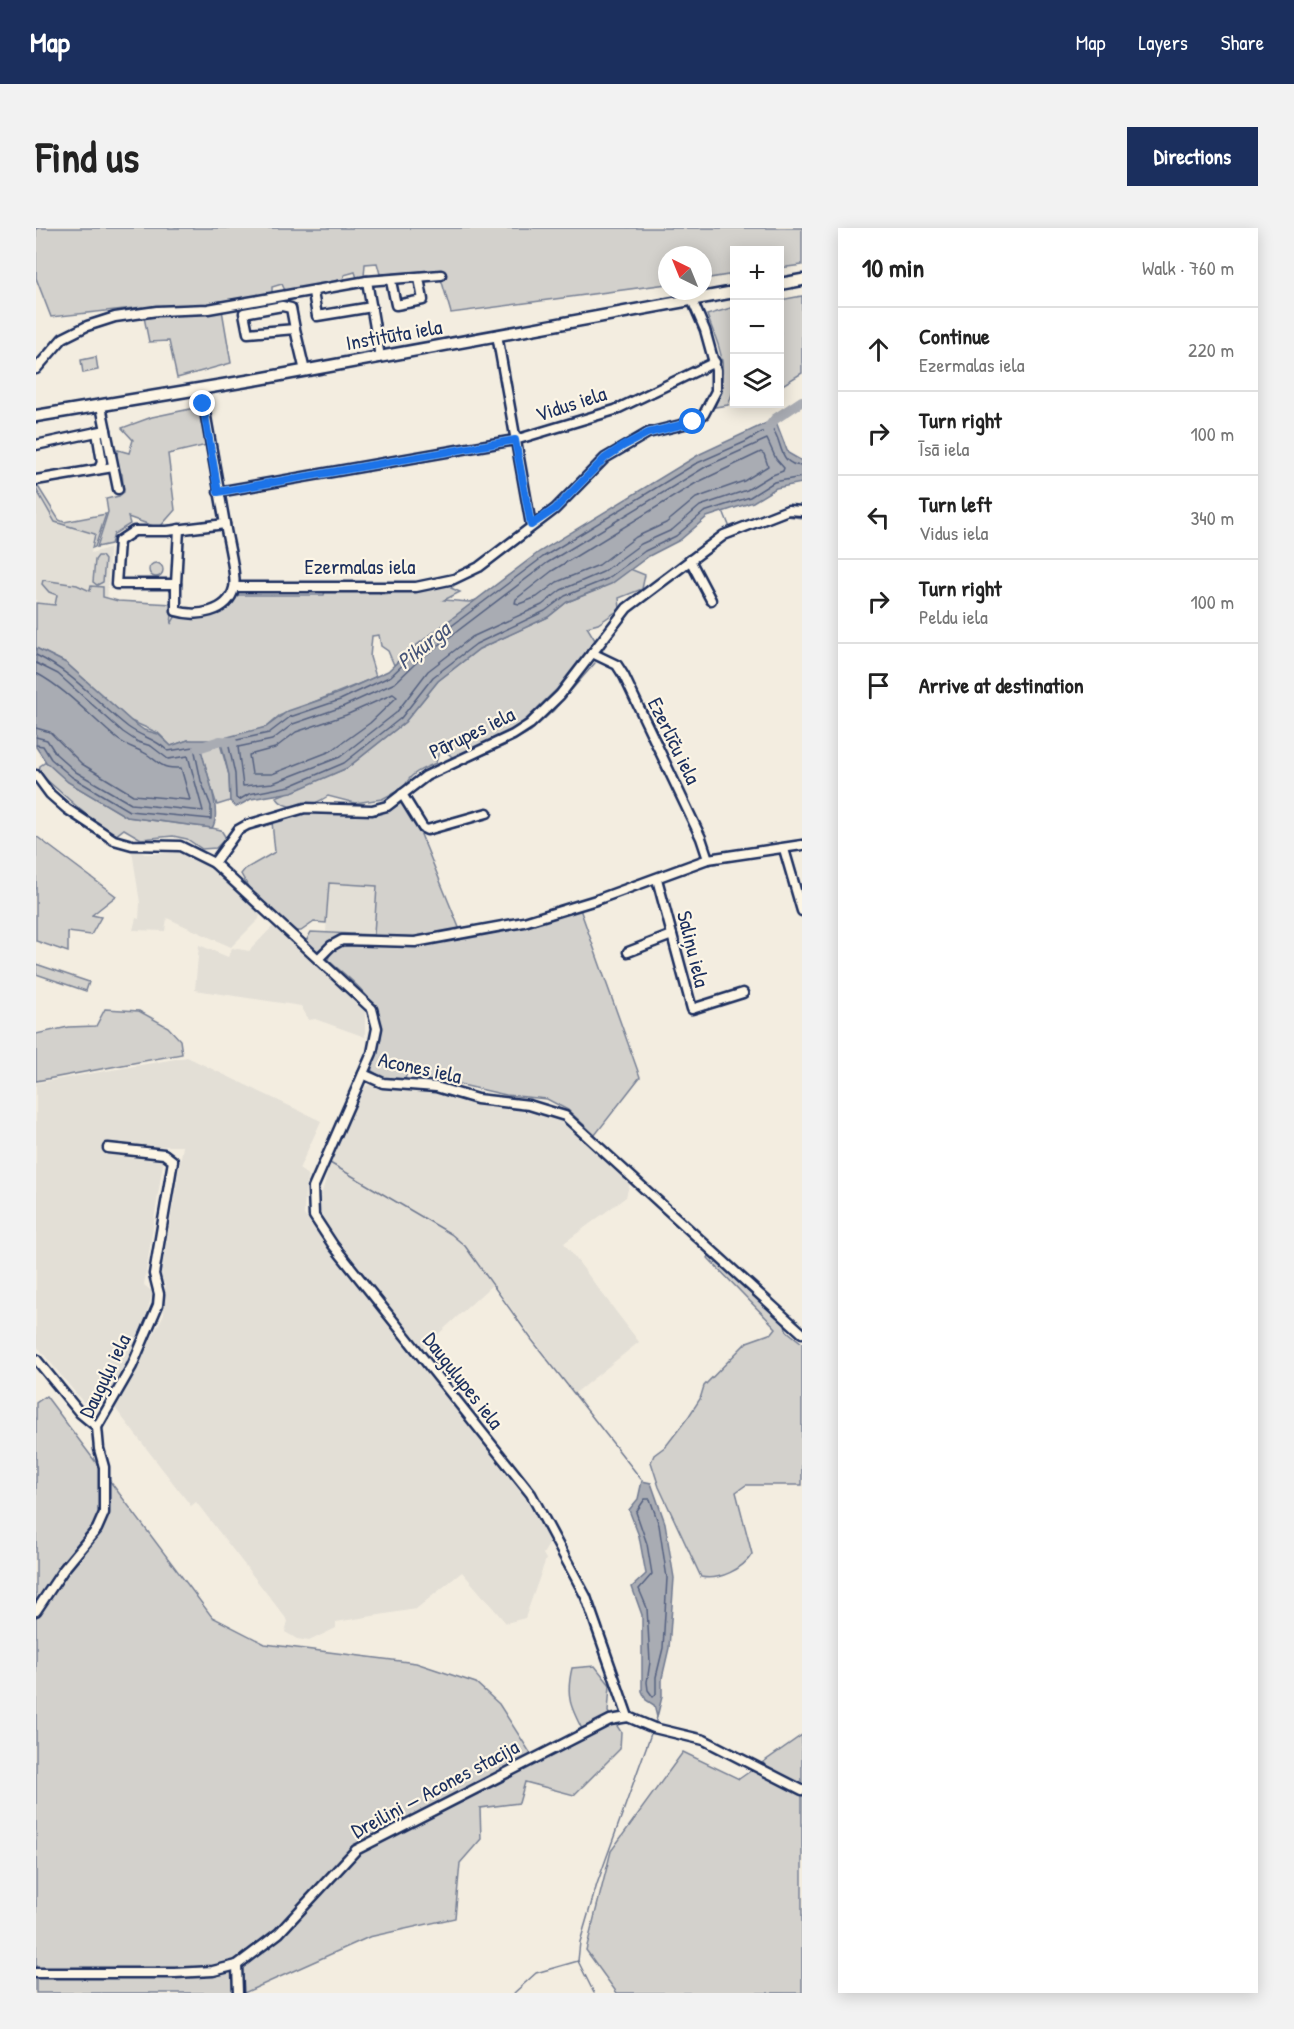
<!DOCTYPE html>
<meta charset="utf-8">
<style>
:root{--surface:#fff;--page:#f2f2f2;--text:#222;--muted:#767676;--line:#e0e0e0;--accent:#1b2f5e}
body{margin:0;font-family:"Patrick Hand",sans-serif;background:var(--page);color:var(--text)}
.controls{position:absolute;right:18px;top:18px;display:grid;overflow:hidden;border-radius:0px;box-shadow:0 3px 15px #0003}
.controls button{width:54px;height:54px;display:grid;place-items:center;padding:0;border:0;border-bottom:2px solid var(--line);background:var(--surface);color:var(--text);font:30px sans-serif}
.compass{position:absolute;left:622px;top:18px;width:54px;height:54px;border-radius:50%;background:var(--surface);box-shadow:0 3px 15px #0003;rotate:317deg}
.stop{position:absolute;width:18px;height:18px;margin:-14px;border:4px solid #1a73e8;border-radius:50%;background:#fff}
.stop.end{background:#1a73e8;border-color:#fff;box-shadow:0 2px 6px #0008}
.list{margin:0;padding:0;list-style:none}
h2{display:flex;justify-content:space-between;align-items:center;height:78px;margin:0;padding:0 24px;font-size:26px}
h2 small{font-size:20px;font-weight:400;color:var(--muted)}
.list li{display:grid;grid-template-columns:39px 1fr auto;gap:18px;align-items:center;box-sizing:border-box;height:84px;padding:0 24px;border-top:2px solid var(--line)}
.list b{display:block;font-size:22px;white-space:nowrap}
.list p{margin:0;font-size:20px;white-space:nowrap;color:var(--muted)}
.list em{font-size:20px;font-style:normal;color:var(--muted)}
.icon{flex:none;width:33px;height:33px;fill:none;stroke:currentColor;stroke-width:2;stroke-linecap:round;stroke-linejoin:round}
.map{position:relative;flex:none;width:766px;height:1765px;overflow:hidden;border-radius:0px}
header{display:flex;align-items:center;gap:36px;box-sizing:border-box;height:84px;padding:0 30px;background:var(--accent);color:#fff}
header strong{font-size:28px}
nav{display:flex;gap:33px;margin-inline-start:auto;font-size:21px}
.intro{display:flex;align-items:center;justify-content:space-between;box-sizing:border-box;height:144px;padding:0 36px}
h1{margin:0;font-size:42px}
.button{padding:15px 27px;border-radius:0px;background:var(--accent);color:#fff;font-size:21px;font-weight:700}
main{display:flex;gap:36px;padding:0 36px}
aside{flex:1;background:var(--surface);border-radius:0px;box-shadow:0 3px 15px #0003}
.map>svg:first-child{display:block}
.built{fill:#e3dfd6}
.green{fill:#d3d1cc;stroke:#778095;stroke-width:1.5}
.water{fill:#a9acb3;stroke:#707a91;stroke-width:1.5}
.lines{fill:none;stroke-linecap:round;stroke-linejoin:round}
.shore{stroke:#546180;stroke-width:1.5}
.stream{stroke:#707a91;stroke-width:1.5}
.river{stroke:#a9acb3;stroke-width:10}
.minor-casing{stroke:#1b2f5e;stroke-width:13}
.major-casing{stroke:#1b2f5e;stroke-width:15}
.minor{stroke:#fcf5e5;stroke-width:8}
.major{stroke:#fcf5e5;stroke-width:10}
.route{stroke:#1a73e8;stroke-width:8}
.labels{text-anchor:middle;stroke-width:4.5;stroke-linejoin:round;paint-order:stroke}
.street-label{font-size:21px;fill:#1b2f5e;stroke:#fcf5e5}
.water-label{font-size:22px;font-style:italic;fill:#465478;stroke:#fcf5e5}
</style>
<header>
<strong>Map</strong>
<nav><a>Map</a><a>Layers</a><a>Share</a></nav>
</header>
<div class="intro"><h1>Find us</h1><a class="button">Directions</a></div>
<main>
<div class="map">
<svg width="766" height="1765" viewBox="0 0 766 1765">
<rect width="100%" height="100%" fill="#f3ede0"/>
<filter id="ink" filterUnits="userSpaceOnUse"><feTurbulence type="fractalNoise" baseFrequency=".0167" numOctaves="2"/><feDisplacementMap in="SourceGraphic" scale="12" xChannelSelector="R" yChannelSelector="G"/><feConvolveMatrix kernelMatrix="1 2 1 2 8 2 1 2 1" color-interpolation-filters="sRGB"/></filter>
<g filter="url(#ink)">
<g class="built">
<path d="M0,261L19,294L59,306L55,325L73,320L71,382L0,375Z"/>
<path d="M138,622L145,623L181,643L225,683L223,691L195,719L131,690L129,703L97,702L100,690L103,691L104,675L96,623H103L109,626L137,625Z"/>
<path d="M293,655L341,658L338,707L290,704Z"/>
<path d="M239,696L329,783V809L279,791L273,792L265,778L159,762L163,717L192,729L196,720L213,723Z"/>
<path d="M151,829L285,893L263,941L273,948L269,963L268,987L494,1276L515,1313L507,1326L510,1331L489,1390L470,1395L426,1344L380,1381L300,1394V1400L273,1413L261,1411L249,1404L252,1393L160,1274L155,1278L79,1180L128,1086L129,1056L124,1053L147,918H125L127,935L108,1057L117,1064L106,1101L74,1169L47,1174L0,1117V855Z"/>
<path d="M333,857L395,862L529,893L594,954L590,969L528,1015L603,1114L538,1166L457,1056L387,1120L294,1004L282,979L293,939L326,860Z"/>
</g>
<g class="green">
<path d="M0,0H766V37L744,40V22H698V46L667,51V27H631V56L415,85L403,44L344,46L341,35L329,36L328,49L321,50L319,44L308,47L307,53L250,65L246,56L236,59V67L185,76L195,135L141,150L133,113L113,114L106,79L15,89L0,50Z"/>
<path d="M766,68V145L745,158L744,72Z"/>
<path d="M698,79V161L692,177L679,179C693,136 686,127 671,87Z"/>
<path d="M60,129L62,142L47,145L45,132Z"/>
<path d="M164,179L171,217L132,226L139,282L123,300L92,289L94,296L78,306L75,316L61,319L72,284L70,271L83,268L88,264L86,246C77,239 79,232 82,222L93,225L97,212L86,200L116,189Z"/>
<path d="M1,257L23,292L28,294L70,286L59,319L56,320L59,306L19,294L0,261Z"/>
<path d="M62,328H66L69,332L67,354L61,357L57,354L59,332Z"/>
<circle cx="120" cy="342" r="7"/>
<path d="M594,341L609,347L606,361L583,370L584,381L562,396L551,399L559,412L521,461L481,500L418,531L408,521L403,523L400,535C387,541 373,545 369,559L346,571L319,575L292,568C277,578 251,586 240,569L311,540L369,494L402,453L443,421L512,389L531,374L564,361Z"/>
<path d="M7,352L41,357L54,363L55,358L67,359V369L82,373L137,376L135,396L142,384L177,385L198,367H288L290,359L339,360L345,366L355,365V362C384,366 399,352 424,353L415,360L424,364L408,372L433,374L444,371L373,423L358,437L352,423L345,418L343,407L336,408L334,429L340,449L243,488L230,499L184,516L193,547L194,573L181,577C174,559 169,527 159,513L152,512L135,518L122,505L95,493L30,435L0,420V375L19,377L21,367L13,364L6,356Z"/>
<path d="M10,534L32,554L91,589L176,600L185,602L190,610L180,620L166,621L151,611L137,608L105,611L88,601L80,607L64,599L3,545L4,538Z"/>
<path d="M367,572L375,582L424,702L373,712L303,709L281,723L270,713L275,704L338,707L341,658L293,655L290,695L278,694L265,703H260L214,662L205,646L209,641L239,624L236,594L268,584H318Z"/>
<path d="M0,608L80,668L56,687L65,689L55,707L32,704V724L0,713Z"/>
<path d="M544,681L604,849L559,907L532,882L511,871L470,867L426,857L404,847L399,856L371,845L368,854L350,852L336,843C333,831 344,820 345,807C347,773 314,752 292,732C298,704 343,719 362,719C379,720 397,715 413,712C457,704 500,695 544,681Z"/>
<path d="M0,736L53,754L50,763L0,746Z"/>
<path d="M69,781L103,783L132,799L144,812L146,826L0,853V806L32,799L60,798Z"/>
<path d="M676,1023L745,1089L751,1103L766,1115V1257H710L700,1264L716,1326C707,1341 683,1353 665,1349L623,1259L615,1234L618,1227L630,1218L653,1188L664,1171L668,1158L711,1114L736,1105L740,1100L672,1030Z"/>
<path d="M10,1168L176,1389L229,1416L380,1435L440,1455L463,1476L500,1534L549,1507C535,1480 529,1470 536,1440L559,1438L574,1457L572,1484L585,1504L584,1521L538,1567L489,1554L483,1575L444,1580L445,1611L424,1635L419,1690L333,1709L208,1765H0V1175Z"/>
<path d="M766,1507V1765H581L550,1722L575,1623L647,1524L703,1551Z"/>
</g>
<g class="water">
<path d="M739,191L752,225L766,233V255L740,260L717,274L671,289L644,312L613,328L575,356L531,374L512,389L443,421L402,453L369,494L311,540L256,564L215,571L200,579L194,573L193,547L184,511L230,499L252,483L301,466L352,443L373,423L503,324L664,226Z"/>
<path d="M0,420L30,435L95,493L108,502L122,506L135,518L152,512H174L175,519L165,521C169,541 187,585 176,600L91,589L32,554L10,534L0,519Z"/>
<path d="M606,1253L615,1255L629,1295L638,1350L633,1420L626,1450V1469L621,1489L618,1477L610,1472L606,1463V1387L596,1359L610,1346L603,1308L593,1282L602,1271Z"/>
</g>
<g class="lines">
<g class="shore">
<path d="M731,211L740,231L748,240L747,243L734,248L711,262L664,278L636,302L605,316L567,344L525,362L506,377L436,409L392,443L360,485L304,529L237,555L207,558L202,519L236,512L257,496L306,479L359,455L382,433L511,335L671,238Z"/>
<path d="M725,224L728,226L732,238L708,253L660,270L630,295L600,309L563,337L521,354L501,369L483,376L479,375L480,371L516,343L660,255Z"/>
<path d="M766,238C740,236 748,212 735,199L709,214L659,236L507,329L377,427L355,448L304,472L254,489L233,505L192,514L199,546L200,570L203,572L213,566L254,558L308,535L365,490L397,449L440,416L509,383L529,368L571,351L609,323L640,308L668,284L714,269L738,254L766,249"/>
<path d="M0,427C39,446 59,473 92,499C107,510 117,509 132,523L158,519L165,553L175,578V591L93,583L36,549L15,531L7,518L0,517"/>
<path d="M0,435L22,446L87,504L102,514L115,518L132,531L152,528L167,583L95,576L40,544L20,526L11,512L0,509"/>
<path d="M0,445C30,461 54,488 80,510C91,519 103,521 112,527C127,538 126,540 145,540L154,572L97,567L46,536L14,504L0,500"/>
<path d="M357,466L361,469L334,495L295,523L236,546H216L213,527L239,520L260,504L310,487Z"/>
<path d="M609,1271H614L623,1297L631,1350L627,1420L620,1449V1466L617,1469L612,1462L611,1454L614,1434L611,1380L603,1361L616,1346L611,1316L600,1284Z"/>
</g>
<g class="stream">
<path d="M688,285L694,300"/>
<path d="M695,310L751,288L766,290"/>
<path d="M592,386L616,366"/>
<path d="M566,424L569,416"/>
<path d="M374,566L393,552L468,518L495,503L517,483L559,435"/>
<path d="M299,585L334,586"/>
<path d="M264,586L277,584"/>
<path d="M338,586L352,583L365,575"/>
<path d="M209,604L219,599"/>
<path d="M294,935L415,1006L429,1018L496,1112L605,1251"/>
<path d="M619,1496L621,1489"/>
<path d="M478,1765L500,1745L542,1733"/>
<path d="M558,1765L542,1733L544,1714L561,1656L616,1503"/>
</g>
<g class="river">
<path d="M731,201L739,191L766,173"/>
<path d="M162,520L184,513L196,514"/>
</g>
<defs>
<g id="minor">
<path d="M331,53L344,129"/>
<path d="M355,53L360,77L387,72L383,50"/>
<path d="M277,64L281,88L336,79"/>
<path d="M259,101L255,80L246,78L208,85L212,105L259,101L269,143"/>
<path d="M461,107L495,297"/>
<path d="M0,141L27,110L51,98L79,89L121,83L172,81L331,53L405,47"/>
<path d="M165,161L189,296"/>
<path d="M65,178L82,261"/>
<path d="M61,204L66,234L63,241"/>
<path d="M0,217L70,202"/>
<path d="M0,252L77,239"/>
<path d="M182,264L479,212L579,182L679,134"/>
<path d="M189,296C191,311 201,347 198,360C192,385 160,389 140,383V356H80L83,313L98,303H131Z"/>
<path d="M654,332L675,372"/>
<path d="M140,356L143,301"/>
<path d="M199,359H380L418,351L443,339L519,281L569,230L612,205L657,194L668,186L680,163V142L669,102L656,72"/>
<path d="M556,425L581,437L588,448L665,610L672,631"/>
<path d="M0,547L14,566L31,581L78,612L96,617L144,618L178,635L336,781L341,800L336,825L277,960L278,988L297,1017L495,1266L550,1369L592,1489"/>
<path d="M366,566L387,600L391,602L451,585"/>
<path d="M748,621L766,683"/>
<path d="M178,635L202,602L211,597L269,580L336,582L351,578L390,548L477,507L494,496L524,467L591,380L688,307L752,282L766,283"/>
<path d="M621,651L656,781L707,765"/>
<path d="M592,724L636,707"/>
<path d="M283,730L295,718L306,712L379,714L488,694L560,672L672,631L766,617"/>
<path d="M327,846L347,855L400,859L441,871L493,877L529,888L766,1105"/>
<path d="M0,1131L44,1185L61,1199"/>
<path d="M0,1383L28,1341L61,1301L68,1285V1239L63,1221L61,1199L96,1138L122,1077L123,1066L118,1046L137,933L128,926L72,920"/>
<path d="M201,1737L202,1765"/>
<path d="M0,1745H139L177,1743L201,1737L243,1705L320,1622L574,1492L592,1489L618,1500L668,1512L766,1562"/>
</g>
<g id="major">
<path d="M744,56L766,52"/>
<path d="M0,188L223,151L698,64"/>
</g>
</defs>
<use href="#minor" class="minor-casing"/>
<use href="#major" class="major-casing"/>
<use href="#minor" class="minor"/>
<use href="#major" class="major"/>
</g>
</g>
<g class="lines" filter="url(#ink)">
<path class="route" d="M167,176L182,264L479,212L495,297L519,281L569,230L587,218L612,205L657,194"/>
</g>
<g class="labels">
<g class="street-label">
<text transform="translate(358 107) rotate(-10)" y="7">Institūta iela</text>
<text transform="translate(535 176) rotate(-18)" y="7">Vidus iela</text>
<text x="324" y="346">Ezermalas iela</text>
<text transform="translate(436 505) rotate(-26)" y="7">Pārupes iela</text>
<text transform="translate(638 513) rotate(64)" y="7">Ezerlīču iela</text>
<text transform="translate(657 721) rotate(76)" y="7">Saliņu iela</text>
<text transform="translate(384 840) rotate(12)" y="7">Acones iela</text>
<text transform="translate(69 1148) rotate(-64)" y="7">Dauguļu iela</text>
<text transform="translate(427 1153) rotate(52)" y="7">Dauguļupes iela</text>
<text transform="translate(399 1561) rotate(-28)" y="7">Dreiliņi — Acones stacija</text>
</g>
<g class="water-label">
<text transform="translate(387 417) rotate(-39)" y="8">Piķurga</text>
</g>
</g>
</svg>
<div class="controls">
<button>+</button>
<button>−</button>
<button><svg class="icon" aria-label="layers" viewBox="0 0 24 24"><path d="M12 4l9 5-9 5-9-5zM3 14l9 5 9-5"/></svg></button>
</div>
<svg class="compass" viewBox="-18 -18 36 36"><path d="M0-13l5 13h-10z" fill="#e53935"/><path d="M0 13l5-13h-10z" fill="#767676"/></svg>
<div class="stop" style="left:657px;top:194px"></div>
<div class="stop end" style="left:167px;top:176px"></div>
</div>
<aside>
<h2>10 min<small>Walk · 760 m</small></h2>
<ul class="list">
<li><svg class="icon" aria-label="ahead" viewBox="0 0 24 24"><path d="M12 20V5M6 11l6-6 6 6"/></svg><div><b>Continue</b><p>Ezermalas iela</p></div><em>220 m</em></li>
<li><svg class="icon" aria-label="right" viewBox="0 0 24 24"><path d="M7 20v-9h11M14 6l5 5-5 5"/></svg><div><b>Turn right</b><p>Īsā iela</p></div><em>100 m</em></li>
<li><svg class="icon" aria-label="left" viewBox="0 0 24 24"><path d="M17 20v-9H6M10 6l-5 5 5 5"/></svg><div><b>Turn left</b><p>Vidus iela</p></div><em>340 m</em></li>
<li><svg class="icon" aria-label="right" viewBox="0 0 24 24"><path d="M7 20v-9h11M14 6l5 5-5 5"/></svg><div><b>Turn right</b><p>Peldu iela</p></div><em>100 m</em></li>
<li><svg class="icon" aria-label="arrive" viewBox="0 0 24 24"><path d="M6 21V4h12l-3 4 3 4H6"/></svg><div><b>Arrive at destination</b></div></li>
</ul>
</aside>
</main>
